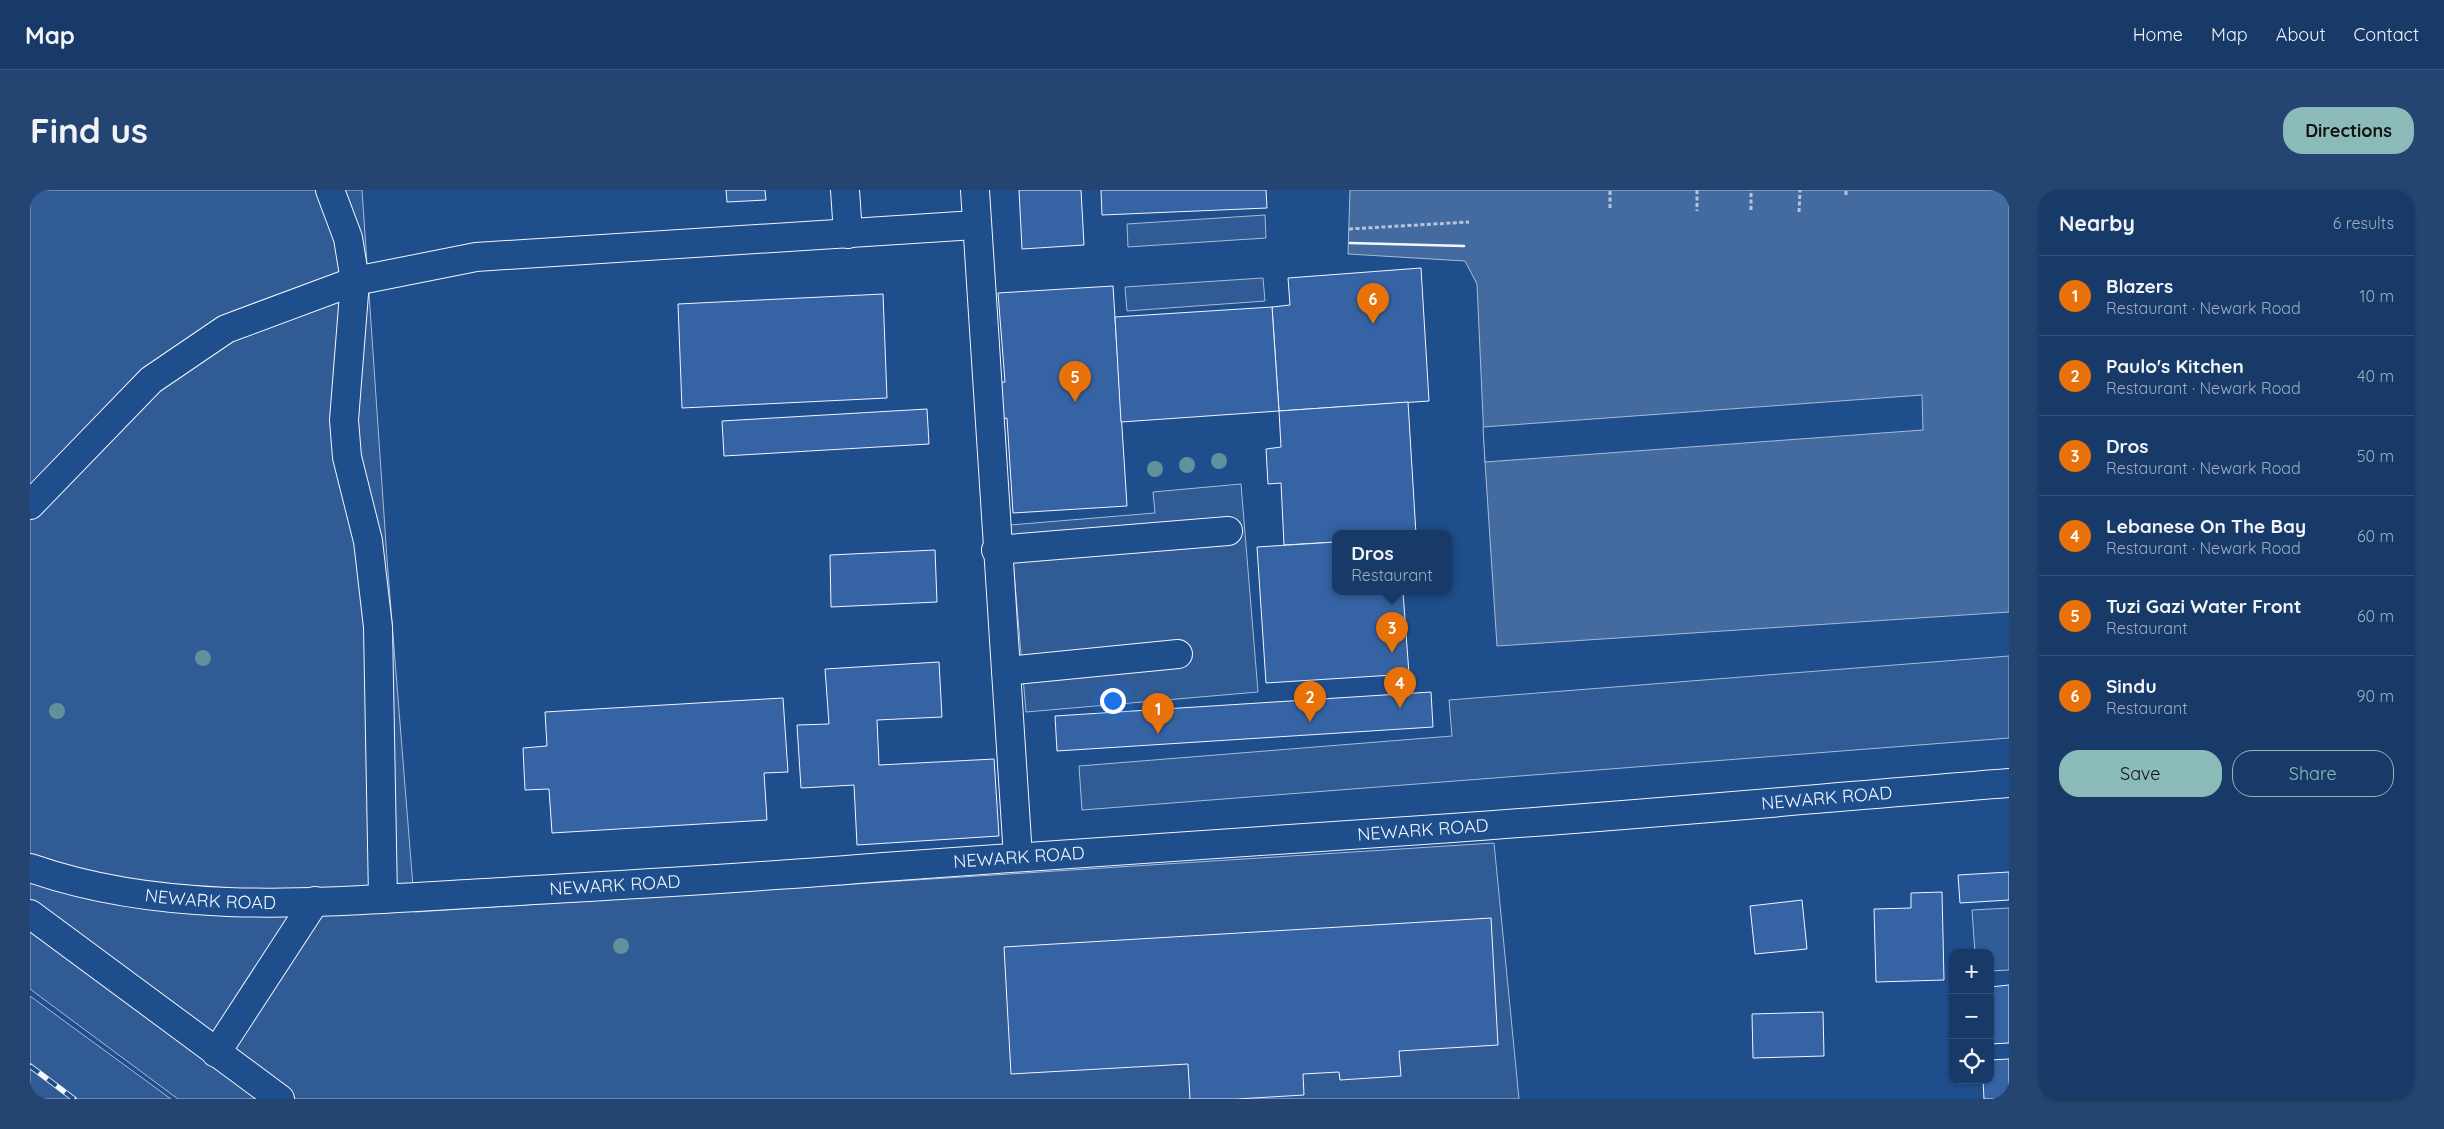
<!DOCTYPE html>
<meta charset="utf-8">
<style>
:root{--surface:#173a69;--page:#244571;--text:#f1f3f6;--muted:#9eadc0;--line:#36547d;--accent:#8bbbb9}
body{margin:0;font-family:Quicksand,sans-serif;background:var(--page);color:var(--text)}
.controls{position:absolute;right:15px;bottom:15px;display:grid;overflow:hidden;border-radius:10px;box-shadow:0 1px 4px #0004}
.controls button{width:45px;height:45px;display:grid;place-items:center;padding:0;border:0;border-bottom:1px solid var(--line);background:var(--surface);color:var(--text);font:25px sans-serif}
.you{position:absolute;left:1082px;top:510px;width:18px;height:18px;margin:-12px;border:4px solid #fff;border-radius:50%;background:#1a73e8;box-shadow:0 0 0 8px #1a73e833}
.badge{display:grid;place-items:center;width:32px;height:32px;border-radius:50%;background:var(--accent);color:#fff;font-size:16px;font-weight:700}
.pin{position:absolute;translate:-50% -41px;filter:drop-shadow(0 1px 2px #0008)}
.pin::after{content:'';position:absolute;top:26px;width:18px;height:15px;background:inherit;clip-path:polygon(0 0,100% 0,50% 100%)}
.popup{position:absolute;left:1302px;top:340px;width:120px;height:65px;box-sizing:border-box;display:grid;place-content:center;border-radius:10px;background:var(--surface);filter:drop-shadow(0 1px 4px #0005);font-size:16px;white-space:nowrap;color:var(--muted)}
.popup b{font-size:19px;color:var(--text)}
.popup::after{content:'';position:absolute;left:50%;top:100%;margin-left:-10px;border:10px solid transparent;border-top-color:var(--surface)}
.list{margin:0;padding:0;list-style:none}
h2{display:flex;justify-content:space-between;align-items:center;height:65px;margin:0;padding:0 20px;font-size:21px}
h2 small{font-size:16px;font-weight:400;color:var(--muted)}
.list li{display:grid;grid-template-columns:32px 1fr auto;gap:15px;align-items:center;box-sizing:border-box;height:80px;padding:0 20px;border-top:1px solid var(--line)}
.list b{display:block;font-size:19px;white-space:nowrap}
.list p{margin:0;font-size:16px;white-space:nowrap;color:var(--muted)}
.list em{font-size:16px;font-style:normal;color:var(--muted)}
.actions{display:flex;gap:10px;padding:15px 20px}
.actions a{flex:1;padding:11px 0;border:1px solid var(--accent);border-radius:20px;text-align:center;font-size:18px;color:var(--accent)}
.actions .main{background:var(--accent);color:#111}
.icon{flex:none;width:28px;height:28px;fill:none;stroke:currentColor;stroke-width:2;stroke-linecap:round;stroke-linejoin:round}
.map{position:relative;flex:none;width:1979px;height:909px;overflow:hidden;border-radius:20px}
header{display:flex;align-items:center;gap:30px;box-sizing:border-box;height:70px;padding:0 25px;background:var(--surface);border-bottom:1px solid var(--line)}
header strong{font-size:24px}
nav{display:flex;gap:28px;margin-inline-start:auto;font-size:18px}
.intro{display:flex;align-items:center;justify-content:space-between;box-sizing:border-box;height:120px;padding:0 30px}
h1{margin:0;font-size:35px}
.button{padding:12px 22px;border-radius:20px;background:var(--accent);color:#111;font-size:18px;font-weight:700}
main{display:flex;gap:30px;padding:0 30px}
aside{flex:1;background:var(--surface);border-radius:20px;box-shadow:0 1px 4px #0004}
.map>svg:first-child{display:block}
.built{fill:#305b95;stroke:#a8bbd7}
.water{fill:#446ba0;stroke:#a8bbd7}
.pier{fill:#1f4e8c;stroke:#a8bbd7}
.building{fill:#3563a3;stroke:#f2f6ff}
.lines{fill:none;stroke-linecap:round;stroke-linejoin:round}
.minor-casing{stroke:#f2f6ff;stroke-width:30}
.path{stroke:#b3c4dc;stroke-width:3;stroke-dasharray:4 2.5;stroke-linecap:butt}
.minor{stroke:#1f4e8c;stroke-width:28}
.rail-casing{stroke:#f2f6ff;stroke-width:5.5}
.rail{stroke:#1f4e8c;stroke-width:4;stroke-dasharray:11;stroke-linecap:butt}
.wall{stroke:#f2f6ff;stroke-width:2.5}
.tree{fill:#61919a}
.labels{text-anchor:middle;stroke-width:4;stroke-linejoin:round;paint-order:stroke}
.street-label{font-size:18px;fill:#f2f6ff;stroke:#1f4e8c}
</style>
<header>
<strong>Map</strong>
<nav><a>Home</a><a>Map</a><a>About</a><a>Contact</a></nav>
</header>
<div class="intro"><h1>Find us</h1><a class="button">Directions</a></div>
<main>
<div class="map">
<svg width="1979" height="909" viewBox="0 0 1979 909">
<rect width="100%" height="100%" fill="#1f4e8c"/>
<g class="built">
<path d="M0,0H332L357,369L385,722L1464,653L1489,909H148L0,799Z"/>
<path d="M1235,25L1236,48L1098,57L1097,34Z"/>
<path d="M1233,88L1235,111L1097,121L1095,97Z"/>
<path d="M1211,294L1228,502L996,522L980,335L1125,323L1123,302Z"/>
<path d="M1979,466V548L1052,620L1049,576L1422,546L1419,510Z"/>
<path d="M1979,718V780L1960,781V763H1945L1942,720Z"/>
<path d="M0,806L141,909H0Z"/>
</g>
<path class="water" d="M1320,0H1979V422L1467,456L1455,272L1447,94L1435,71L1318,64Z"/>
<path class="pier" d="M1892,205L1893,240L1455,272L1453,237Z"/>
<g class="building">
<path d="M696,0H735L736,10L697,12Z"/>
<path d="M989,0H1051L1054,55L992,59Z"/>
<path d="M1071,0H1236L1237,18L1072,25Z"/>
<path d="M1391,78L1399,211L1249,221L1242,117L1260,115L1258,88Z"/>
<path d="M1083,96L1097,316L983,323L977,228L963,230L960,194L975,192L968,103Z"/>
<path d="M853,104L857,208L652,218L648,114Z"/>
<path d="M1242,117L1249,221L1091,232L1085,127Z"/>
<path d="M1378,212L1386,344H1306V352L1254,355L1251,293L1238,294L1236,259L1251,257L1249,221Z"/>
<path d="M897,219L899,254L694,266L692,231Z"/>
<path d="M1306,352V402H1373L1379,484L1236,493L1227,357Z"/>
<path d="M905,360L907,412L801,417L800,365Z"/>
<path d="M909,472L912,527L847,530L849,575L964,569L969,646L827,655L824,595L771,598L767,535L799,534L795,479Z"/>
<path d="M1401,502L1403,537L1027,561L1025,526Z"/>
<path d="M753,508L758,582L734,583L737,630L522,643L519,599L495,600L493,558L517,556L515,522Z"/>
<path d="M1979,682V710L1930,713L1928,685Z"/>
<path d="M1912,702L1914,790L1846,792L1844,719L1881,718V703Z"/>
<path d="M1772,710L1777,759L1725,764L1720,716Z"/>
<path d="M1461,728L1468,855L1369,861L1371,886L1310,890L1309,882L1273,884L1274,905L1207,909H1160L1158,874L981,884L974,757Z"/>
<path d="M1979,795V853L1960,854V797Z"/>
<path d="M1793,822L1794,866L1723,868L1722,824Z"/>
<path d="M1979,869V909H1954L1953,890H1960V870Z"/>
</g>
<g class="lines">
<defs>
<g id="minor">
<path d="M300,0L318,48L325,91L314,230L317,267L338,351L348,437L353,708"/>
<path d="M815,0L818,44"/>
<path d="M945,0L988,667"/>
<path d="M0,315L121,190L196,139L325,91L446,67L945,35"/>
<path d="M966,360L1198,341"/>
<path d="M976,481L1148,464"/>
<path id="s1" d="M0,678C146,729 304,711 455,703C588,695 721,688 854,677C1043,663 1232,652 1422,638C1608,625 1793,608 1979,593"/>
<path d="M0,724L250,909"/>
<path d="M186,863L285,711"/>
</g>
</defs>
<use href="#minor" class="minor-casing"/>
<g class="path">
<path d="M1667,0V21"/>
<path d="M1816,5V0"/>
<path d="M1580,18V0"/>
<path d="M1721,20V0"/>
<path d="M1769,22L1770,0"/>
<path d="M1319,39L1439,32"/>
</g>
<use href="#minor" class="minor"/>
<defs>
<path id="rail" d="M0,876L44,909"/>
</defs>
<use href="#rail" class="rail-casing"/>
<use href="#rail" class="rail"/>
<path class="wall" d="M1320,53L1434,56"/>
</g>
<g class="tree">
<circle cx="1189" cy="271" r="8"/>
<circle cx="1157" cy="275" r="8"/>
<circle cx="1125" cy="279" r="8"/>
<circle cx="173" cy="468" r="8"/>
<circle cx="27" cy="521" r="8"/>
<circle cx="591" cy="756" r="8"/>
</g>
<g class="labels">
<g class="street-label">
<text dy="6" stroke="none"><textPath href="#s1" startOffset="1804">NEWARK ROAD</textPath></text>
<text dy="6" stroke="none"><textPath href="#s1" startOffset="1399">NEWARK ROAD</textPath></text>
<text dy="6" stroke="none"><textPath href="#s1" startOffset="994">NEWARK ROAD</textPath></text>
<text dy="6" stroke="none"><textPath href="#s1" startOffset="589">NEWARK ROAD</textPath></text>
<text dy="6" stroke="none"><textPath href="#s1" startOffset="184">NEWARK ROAD</textPath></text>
</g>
</g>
</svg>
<div class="controls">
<button>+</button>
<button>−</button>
<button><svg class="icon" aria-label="locate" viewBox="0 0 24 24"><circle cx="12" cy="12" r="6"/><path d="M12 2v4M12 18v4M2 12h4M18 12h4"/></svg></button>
</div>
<div class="you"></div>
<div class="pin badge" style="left:1128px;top:544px;background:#e8710a">1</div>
<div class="pin badge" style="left:1280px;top:532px;background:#e8710a">2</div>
<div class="pin badge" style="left:1362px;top:463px;background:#e8710a">3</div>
<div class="popup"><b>Dros</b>Restaurant</div>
<div class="pin badge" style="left:1370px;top:518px;background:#e8710a">4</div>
<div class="pin badge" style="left:1045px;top:212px;background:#e8710a">5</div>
<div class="pin badge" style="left:1343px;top:134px;background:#e8710a">6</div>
</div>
<aside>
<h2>Nearby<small>6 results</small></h2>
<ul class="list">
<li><span class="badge" style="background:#e8710a">1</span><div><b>Blazers</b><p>Restaurant · Newark Road</p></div><em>10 m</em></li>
<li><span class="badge" style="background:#e8710a">2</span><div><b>Paulo's Kitchen</b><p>Restaurant · Newark Road</p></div><em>40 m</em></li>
<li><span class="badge" style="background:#e8710a">3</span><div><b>Dros</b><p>Restaurant · Newark Road</p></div><em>50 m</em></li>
<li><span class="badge" style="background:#e8710a">4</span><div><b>Lebanese On The Bay</b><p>Restaurant · Newark Road</p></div><em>60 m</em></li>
<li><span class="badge" style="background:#e8710a">5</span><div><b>Tuzi Gazi Water Front</b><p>Restaurant</p></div><em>60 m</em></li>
<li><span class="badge" style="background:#e8710a">6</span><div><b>Sindu</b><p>Restaurant</p></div><em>90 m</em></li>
</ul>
<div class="actions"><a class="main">Save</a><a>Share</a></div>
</aside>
</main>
